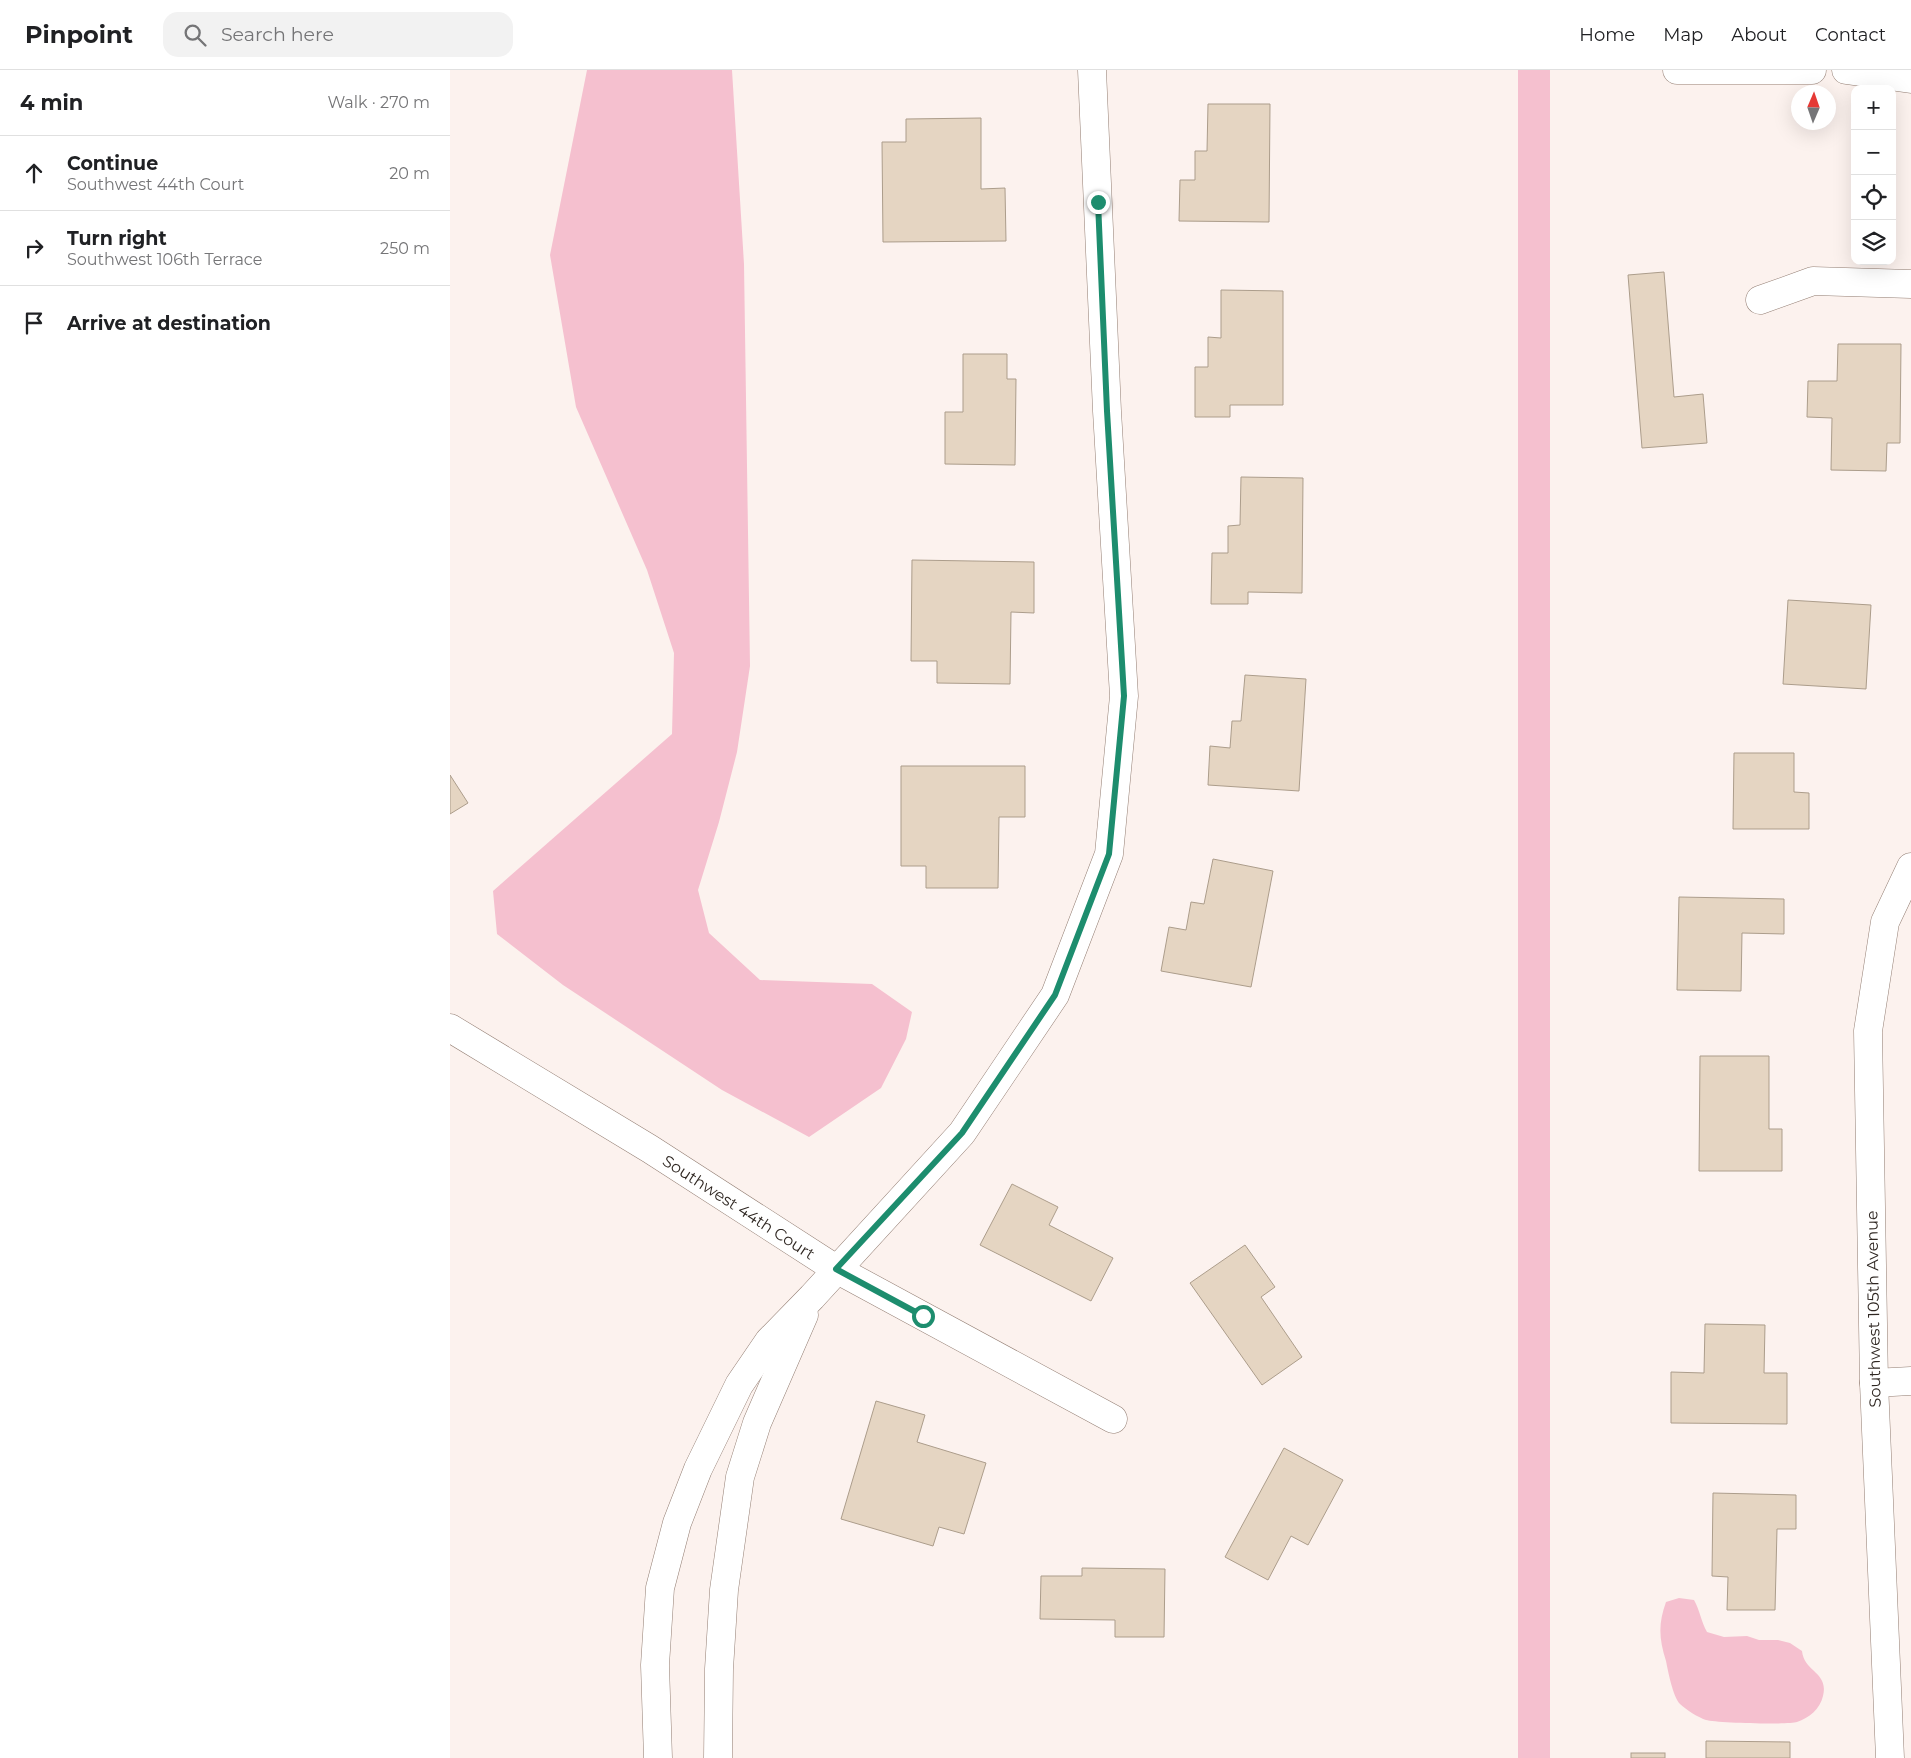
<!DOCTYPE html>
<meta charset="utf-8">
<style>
:root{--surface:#fff;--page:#f2f2f2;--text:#202124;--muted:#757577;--line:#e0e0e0}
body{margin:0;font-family:Montserrat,sans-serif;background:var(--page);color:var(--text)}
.controls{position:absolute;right:15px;top:15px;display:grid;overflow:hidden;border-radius:10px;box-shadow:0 5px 20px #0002}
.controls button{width:45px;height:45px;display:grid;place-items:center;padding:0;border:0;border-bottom:1px solid var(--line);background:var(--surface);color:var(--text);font:25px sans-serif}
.compass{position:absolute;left:1341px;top:15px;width:45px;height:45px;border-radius:50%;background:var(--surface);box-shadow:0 5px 20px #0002;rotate:2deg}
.stop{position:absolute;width:15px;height:15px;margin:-11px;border:4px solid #1d8d6e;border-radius:50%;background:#fff}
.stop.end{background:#1d8d6e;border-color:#fff;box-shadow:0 1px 5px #0008}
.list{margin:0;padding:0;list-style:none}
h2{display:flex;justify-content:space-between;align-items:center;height:65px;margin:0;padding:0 20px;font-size:21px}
h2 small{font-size:16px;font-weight:400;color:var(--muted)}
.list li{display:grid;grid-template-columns:32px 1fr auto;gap:15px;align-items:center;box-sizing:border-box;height:75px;padding:0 20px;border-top:1px solid var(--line)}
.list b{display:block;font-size:19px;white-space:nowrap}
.list p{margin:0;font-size:16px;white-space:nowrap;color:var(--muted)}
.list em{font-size:16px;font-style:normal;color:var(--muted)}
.icon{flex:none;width:28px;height:28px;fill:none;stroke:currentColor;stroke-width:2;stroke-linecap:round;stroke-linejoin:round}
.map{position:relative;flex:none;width:1461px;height:1688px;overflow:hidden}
header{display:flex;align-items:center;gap:30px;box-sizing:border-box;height:70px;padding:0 25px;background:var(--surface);border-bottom:1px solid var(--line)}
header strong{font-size:24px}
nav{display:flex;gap:28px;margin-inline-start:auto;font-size:18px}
.search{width:350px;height:45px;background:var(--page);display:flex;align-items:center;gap:12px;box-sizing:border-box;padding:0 18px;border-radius:15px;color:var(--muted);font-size:19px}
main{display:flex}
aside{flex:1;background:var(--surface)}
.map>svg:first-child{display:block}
.water{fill:#f5c0cf}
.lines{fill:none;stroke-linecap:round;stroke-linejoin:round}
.canal{stroke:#f5c0cf;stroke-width:32}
.building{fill:#e5d5c2;stroke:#ac9d8b}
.minor-casing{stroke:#937e73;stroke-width:29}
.minor{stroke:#fff;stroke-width:28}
.route{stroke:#1d8d6e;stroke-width:6}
.labels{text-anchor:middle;stroke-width:4;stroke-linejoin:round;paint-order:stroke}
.street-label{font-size:16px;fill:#2f2722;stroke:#fff}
</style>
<header>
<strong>Pinpoint</strong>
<div class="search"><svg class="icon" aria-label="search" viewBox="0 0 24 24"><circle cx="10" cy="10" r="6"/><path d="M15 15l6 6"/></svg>Search here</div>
<nav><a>Home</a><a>Map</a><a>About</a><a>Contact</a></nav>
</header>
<main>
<aside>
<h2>4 min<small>Walk · 270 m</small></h2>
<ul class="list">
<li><svg class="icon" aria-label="ahead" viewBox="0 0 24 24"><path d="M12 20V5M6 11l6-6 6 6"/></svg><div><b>Continue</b><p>Southwest 44th Court</p></div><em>20 m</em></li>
<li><svg class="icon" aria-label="right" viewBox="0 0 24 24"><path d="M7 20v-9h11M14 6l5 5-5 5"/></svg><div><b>Turn right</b><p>Southwest 106th Terrace</p></div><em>250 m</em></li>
<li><svg class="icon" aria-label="arrive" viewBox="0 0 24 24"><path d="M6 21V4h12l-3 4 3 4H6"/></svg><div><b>Arrive at destination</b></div></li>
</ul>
</aside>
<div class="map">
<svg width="1461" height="1688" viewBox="0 0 1461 1688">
<rect width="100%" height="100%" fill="#fcf2ee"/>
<g class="water">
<path d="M137,0H282L294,194L300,596L287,682L269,752L248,820L259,863L310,910L422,914L462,942L456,969L431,1018L359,1067L272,1020L113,915L47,864L43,821L222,664L224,583L197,500L126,337L100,185Z"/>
<path d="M1229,1528L1244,1530C1250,1541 1251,1551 1257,1562L1274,1567L1297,1566L1309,1570H1328L1340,1573L1352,1581C1354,1602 1379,1602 1373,1626C1370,1639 1359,1648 1347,1652C1338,1655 1266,1653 1256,1650C1249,1648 1235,1639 1230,1634C1223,1627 1218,1601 1216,1591C1209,1569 1208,1554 1216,1532Z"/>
</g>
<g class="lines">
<path class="canal" d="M1084,0V1688"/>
</g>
<g class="building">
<path d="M758,34H820L819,152L729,151L730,110H745V81H757Z"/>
<path d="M531,48V119L555,118L556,171L433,172L432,72H456V49Z"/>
<path d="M1214,202L1224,327L1253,324L1257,373L1192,378L1178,205Z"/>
<path d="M771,220L833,221V335H780V347H745V297H758V267L771,268Z"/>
<path d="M1388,274H1451L1450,373H1437L1436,401L1381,400L1382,348L1357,347L1358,311H1387Z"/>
<path d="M513,284H557V309H566L565,395L495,394V342H513Z"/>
<path d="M791,407L853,408L852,523L798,522V534H761L762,483H778V456L790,455Z"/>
<path d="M462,490L584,492V543L561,542L560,614L487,613V591H461Z"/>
<path d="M1338,530L1421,535L1416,619L1333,614Z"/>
<path d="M795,605L856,609L849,721L758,715L760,676L780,678L782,651H791Z"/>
<path d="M1284,683H1344V722L1359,723V759H1283Z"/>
<path d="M451,696H575V747H549L548,818H476V796H451Z"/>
<path d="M0,705L18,733L0,744Z"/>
<path d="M763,789L823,801L801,917L711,901L719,857L736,860L741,832L754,834Z"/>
<path d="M1229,827L1334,829V864L1292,863L1291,921L1227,920Z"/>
<path d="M1250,986H1319V1059H1332V1101H1249Z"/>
<path d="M562,1114L608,1137L599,1155L663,1188L641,1231L530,1175Z"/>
<path d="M795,1175L825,1217L811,1227L852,1287L812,1315L740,1213Z"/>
<path d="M1255,1254L1315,1255L1314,1303H1337V1354L1221,1353V1302L1254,1303Z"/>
<path d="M426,1331L475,1345L467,1372L536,1393L514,1464L489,1457L483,1476L391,1449Z"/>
<path d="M834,1378L893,1410L858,1475L841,1466L818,1510L775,1487Z"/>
<path d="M1263,1423L1346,1425V1459H1327L1325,1540H1277L1278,1507L1262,1506Z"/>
<path d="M632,1498L715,1499L714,1567H665V1550L590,1549L591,1506H632Z"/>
<path d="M1256,1671L1340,1672V1688H1256Z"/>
<rect x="1181" y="1683" width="34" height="5"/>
</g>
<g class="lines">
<defs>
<g id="minor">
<path d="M1227,0H1362"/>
<path d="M1396,0L1461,9"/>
<path d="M1310,230L1363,211L1461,214"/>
<path d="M0,958L200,1079L386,1199L663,1349"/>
<path d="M1424,1313L1461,1311"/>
<path d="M208,1688L205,1595L210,1518L227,1453L248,1399L289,1315L319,1271L362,1227L512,1063L605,925L659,784L674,626L657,341L642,0"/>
<path d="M268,1688L269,1599L274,1520L290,1407L307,1353L354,1245"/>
<path d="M1440,1688L1424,1313L1418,961L1435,852L1461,797"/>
</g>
</defs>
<use href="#minor" class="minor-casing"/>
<use href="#minor" class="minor"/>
</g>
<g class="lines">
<path class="route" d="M473,1246L386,1199L512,1063L605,925L659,784L674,626L657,341L648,132"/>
</g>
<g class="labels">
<g class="street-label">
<text transform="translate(289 1137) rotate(33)" y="6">Southwest 44th Court</text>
<text transform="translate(1423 1239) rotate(-91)" y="6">Southwest 105th Avenue</text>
</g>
</g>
</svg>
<div class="controls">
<button>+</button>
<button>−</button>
<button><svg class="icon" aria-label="locate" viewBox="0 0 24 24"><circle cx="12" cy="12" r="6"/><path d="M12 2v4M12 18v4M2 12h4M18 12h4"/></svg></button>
<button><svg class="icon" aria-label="layers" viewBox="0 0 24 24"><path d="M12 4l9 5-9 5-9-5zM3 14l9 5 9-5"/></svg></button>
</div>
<svg class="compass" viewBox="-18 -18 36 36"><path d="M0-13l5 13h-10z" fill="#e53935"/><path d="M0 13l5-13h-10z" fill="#757577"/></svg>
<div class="stop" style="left:473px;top:1246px"></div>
<div class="stop end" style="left:648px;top:132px"></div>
</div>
</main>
